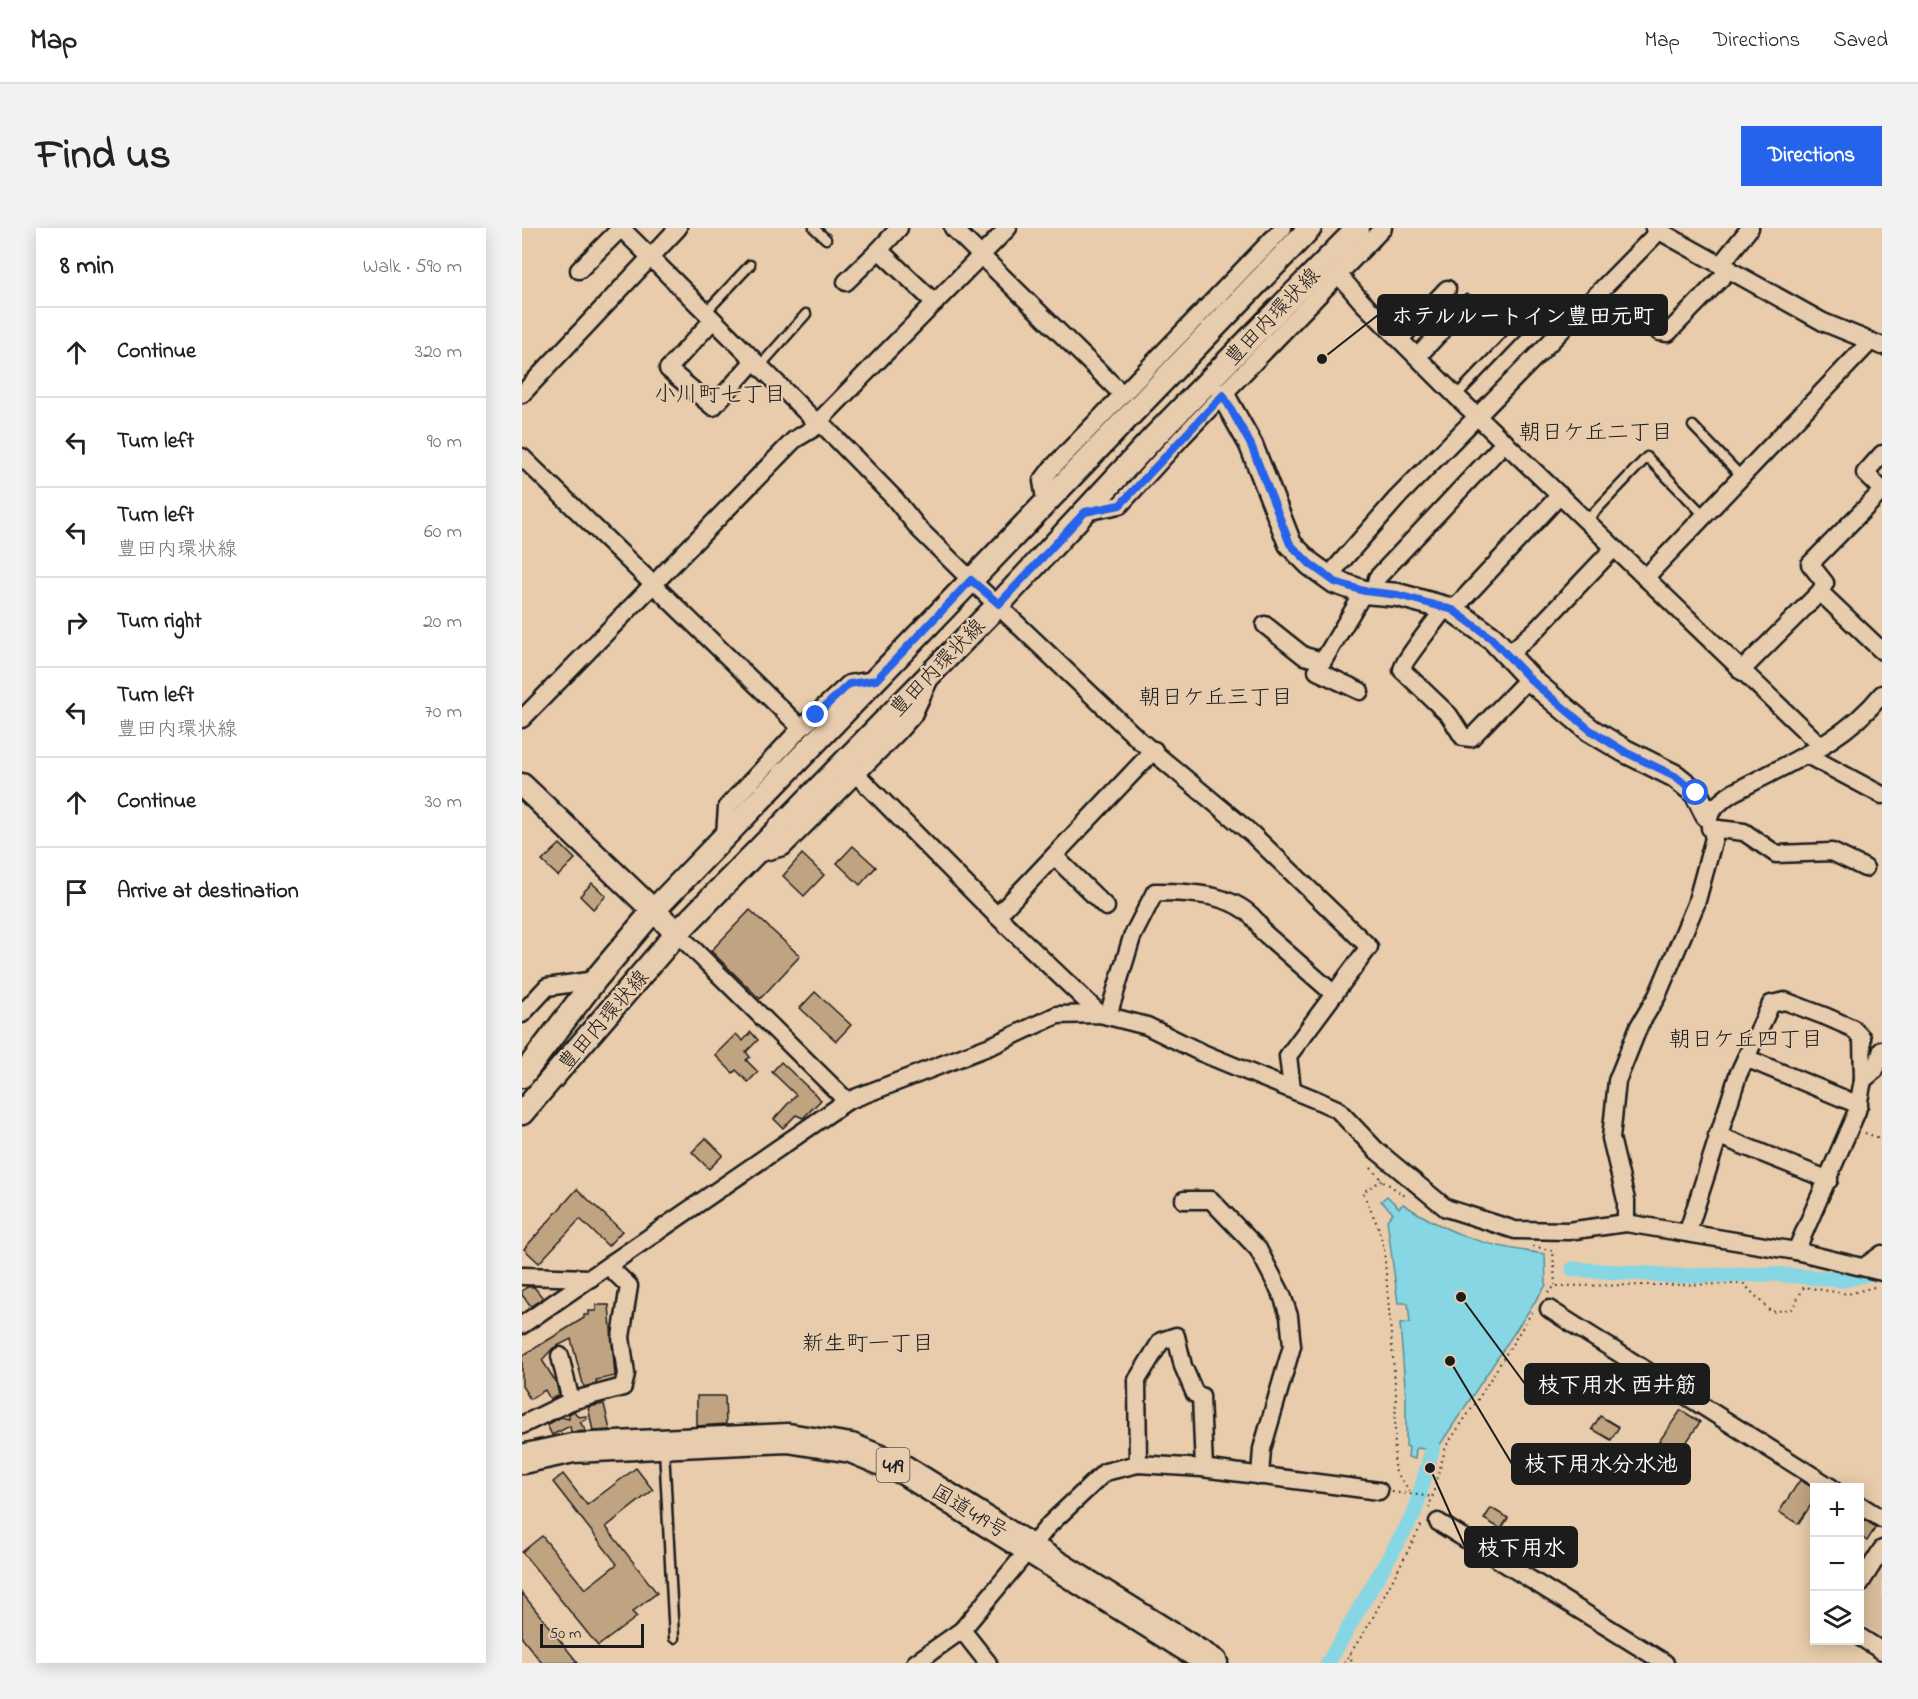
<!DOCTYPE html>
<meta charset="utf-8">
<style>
:root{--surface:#fff;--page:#f2f2f2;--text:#202124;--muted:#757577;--line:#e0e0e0;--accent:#2563eb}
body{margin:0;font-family:"Indie Flower","Klee One",sans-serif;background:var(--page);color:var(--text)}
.controls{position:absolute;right:18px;bottom:18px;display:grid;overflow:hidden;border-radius:0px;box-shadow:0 3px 15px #0003}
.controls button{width:54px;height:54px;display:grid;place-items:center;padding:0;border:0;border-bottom:2px solid var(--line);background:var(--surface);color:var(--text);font:30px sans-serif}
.scale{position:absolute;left:18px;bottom:15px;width:104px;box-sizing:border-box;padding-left:6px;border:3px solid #1c1c1c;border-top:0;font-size:16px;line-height:21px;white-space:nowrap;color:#1c1c1c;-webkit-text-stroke:4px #e7ccae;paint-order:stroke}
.stop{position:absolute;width:18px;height:18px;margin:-14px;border:4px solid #2563eb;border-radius:50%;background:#fff}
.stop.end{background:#2563eb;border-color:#fff;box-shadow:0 2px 6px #0008}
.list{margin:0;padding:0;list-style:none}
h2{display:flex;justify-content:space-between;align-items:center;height:78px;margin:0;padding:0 24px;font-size:26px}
h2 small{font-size:20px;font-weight:400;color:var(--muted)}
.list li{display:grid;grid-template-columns:39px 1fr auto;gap:18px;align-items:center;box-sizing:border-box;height:90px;padding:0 24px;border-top:2px solid var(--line)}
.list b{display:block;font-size:22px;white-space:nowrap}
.list p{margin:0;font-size:20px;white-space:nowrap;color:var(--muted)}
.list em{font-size:20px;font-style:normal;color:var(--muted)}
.icon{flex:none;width:33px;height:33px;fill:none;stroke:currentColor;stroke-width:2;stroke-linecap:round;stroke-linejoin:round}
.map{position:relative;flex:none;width:1360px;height:1435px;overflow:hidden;border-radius:0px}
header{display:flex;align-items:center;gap:36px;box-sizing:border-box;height:84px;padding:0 30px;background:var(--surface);border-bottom:2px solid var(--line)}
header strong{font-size:28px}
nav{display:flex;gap:33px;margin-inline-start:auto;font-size:21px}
.intro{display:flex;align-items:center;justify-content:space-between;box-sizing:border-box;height:144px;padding:0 36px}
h1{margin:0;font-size:42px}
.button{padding:15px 27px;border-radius:0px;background:var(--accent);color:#fff;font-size:21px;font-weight:700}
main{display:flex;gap:36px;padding:0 36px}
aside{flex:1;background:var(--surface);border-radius:0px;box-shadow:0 3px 15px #0003}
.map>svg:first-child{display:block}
.built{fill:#d8bd9c}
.water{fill:#87d6e4;stroke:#5c8c94;stroke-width:1.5}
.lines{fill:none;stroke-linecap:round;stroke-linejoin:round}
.canal{stroke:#87d6e4;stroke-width:15}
.building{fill:#c0a482;stroke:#1c1c1c;stroke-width:1.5}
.lane-casing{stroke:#1c1c1c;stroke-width:13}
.street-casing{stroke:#1c1c1c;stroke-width:21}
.secondary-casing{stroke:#1c1c1c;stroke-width:27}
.highway-casing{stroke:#1c1c1c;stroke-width:33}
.path{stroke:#1c1c1c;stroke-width:2;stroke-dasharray:1.5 4.5;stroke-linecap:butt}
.lane{stroke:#e7ccae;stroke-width:8}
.street{stroke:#e7ccae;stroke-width:16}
.secondary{stroke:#e7ccae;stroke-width:22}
.highway{stroke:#e7ccae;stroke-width:28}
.route{stroke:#2563eb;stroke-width:8}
.labels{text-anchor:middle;stroke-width:4.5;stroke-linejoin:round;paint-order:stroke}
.shield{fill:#e7ccae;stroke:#595148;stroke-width:1.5}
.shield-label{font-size:20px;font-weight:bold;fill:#1c1c1c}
.street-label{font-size:21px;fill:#1c1c1c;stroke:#e7ccae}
.neighbourhood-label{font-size:22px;fill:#1c1c1c;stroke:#e7ccae}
.leader{fill:none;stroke:#1c1c1c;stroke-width:2}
.callout-dot{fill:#1c1c1c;stroke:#e7ccae;stroke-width:2}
.callout{fill:#1c1c1c;stroke:#1c1c1c;stroke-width:2}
.callout-label{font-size:22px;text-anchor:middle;font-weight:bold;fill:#fff}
</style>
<header>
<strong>Map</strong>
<nav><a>Map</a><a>Directions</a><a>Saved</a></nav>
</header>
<div class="intro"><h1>Find us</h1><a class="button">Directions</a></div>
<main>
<aside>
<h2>8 min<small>Walk · 590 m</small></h2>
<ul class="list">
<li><svg class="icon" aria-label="ahead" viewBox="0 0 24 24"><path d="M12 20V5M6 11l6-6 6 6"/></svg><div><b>Continue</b></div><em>320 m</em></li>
<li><svg class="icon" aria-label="left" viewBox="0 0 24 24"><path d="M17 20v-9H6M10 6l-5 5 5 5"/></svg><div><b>Turn left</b></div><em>90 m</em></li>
<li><svg class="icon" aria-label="left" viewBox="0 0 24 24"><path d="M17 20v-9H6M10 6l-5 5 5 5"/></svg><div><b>Turn left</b><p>豊田内環状線</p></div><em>60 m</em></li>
<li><svg class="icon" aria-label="right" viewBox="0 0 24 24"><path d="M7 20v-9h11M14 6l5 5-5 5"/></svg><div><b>Turn right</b></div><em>20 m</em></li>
<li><svg class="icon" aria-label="left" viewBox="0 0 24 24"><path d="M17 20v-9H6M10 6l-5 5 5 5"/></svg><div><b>Turn left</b><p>豊田内環状線</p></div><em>70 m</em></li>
<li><svg class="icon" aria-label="ahead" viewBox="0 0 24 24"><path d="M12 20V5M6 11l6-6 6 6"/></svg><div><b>Continue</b></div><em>30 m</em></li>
<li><svg class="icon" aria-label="arrive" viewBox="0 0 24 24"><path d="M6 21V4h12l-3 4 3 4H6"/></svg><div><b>Arrive at destination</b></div></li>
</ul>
</aside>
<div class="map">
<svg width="1360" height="1435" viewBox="0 0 1360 1435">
<rect width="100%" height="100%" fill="#e8ccab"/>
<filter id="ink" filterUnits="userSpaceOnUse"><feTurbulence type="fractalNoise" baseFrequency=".0167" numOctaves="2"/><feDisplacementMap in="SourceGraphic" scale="12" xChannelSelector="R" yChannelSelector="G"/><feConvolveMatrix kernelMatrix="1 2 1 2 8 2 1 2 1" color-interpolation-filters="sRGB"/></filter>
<g filter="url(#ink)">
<path class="built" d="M1360,1342V1409L1338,1395V1376Z"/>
<path class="water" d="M865,968L877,980L881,976C932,1009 964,1018 1023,1026L1024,1057L915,1221L913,1240L902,1239L904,1221L894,1220L893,1231L886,1229L887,1219L884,1218V1170L878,1096L888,1095L886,1075H876L865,992L871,985L859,973Z"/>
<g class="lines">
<g class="canal">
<path d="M1051,1041L1156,1048L1250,1046L1323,1052L1357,1043"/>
<path d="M806,1435L892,1286L911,1219"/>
</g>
</g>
<g class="building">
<path d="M38,616L53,631L36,648L20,633Z"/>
<path d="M331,618L354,639L338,657L315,635Z"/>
<path d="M280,626L302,647L282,668L261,648Z"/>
<path d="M70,655L84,668L71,681L58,668Z"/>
<path d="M228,682L278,728L238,771L189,723Z"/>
<path d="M293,764L329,797L314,813L278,780Z"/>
<path d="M229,804L236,812L224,824L228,829L224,832L236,844L226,854L214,842L211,845L193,827L214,806L221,813Z"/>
<path d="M259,834L299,872L281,890L274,887L261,900L252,891L274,867L250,844Z"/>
<path d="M184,910L201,927L187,941L170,924Z"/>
<path d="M55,961L100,1003L86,1018L58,991L17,1035L2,1021Z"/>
<path d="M5,1059H12L21,1070L9,1078L0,1067V1063Z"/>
<path d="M74,1077H87L93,1148L74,1152L75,1155L62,1159L49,1111L31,1120L20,1132L34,1154L37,1167L28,1171L23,1162L8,1171L0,1158V1128L62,1090V1087H67V1083H74Z"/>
<path d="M175,1168H203L204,1196L175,1198Z"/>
<path d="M82,1176L88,1202L71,1203L66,1179Z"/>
<path d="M1159,1182L1178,1194L1150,1236L1146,1234L1133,1254L1114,1241L1123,1226L1127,1228Z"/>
<path d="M52,1183L56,1189L64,1188L65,1191L58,1194L64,1203L49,1204L48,1198L30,1207L25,1197L39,1189L47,1191V1186Z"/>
<path d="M1078,1188L1097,1199L1089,1212L1070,1201Z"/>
<path d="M114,1240L131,1262L84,1299L135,1365L110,1384L115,1389L76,1418L0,1324L20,1308L63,1361L95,1336L31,1254L41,1246L65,1277Z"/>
<path d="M1278,1252L1293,1261V1271L1276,1296L1257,1284Z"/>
<path d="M969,1280L986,1290L979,1301L962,1291Z"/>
<path d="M1338,1289L1354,1299L1345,1313L1338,1308Z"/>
<path d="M0,1365L56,1435H20L0,1410Z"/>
</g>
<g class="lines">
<defs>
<g id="lane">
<path d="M292,0L304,11"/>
<path d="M183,85L228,37"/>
<path d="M237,139L284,86"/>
<path d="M934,168L998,101"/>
<path d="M1171,198L1218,247"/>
<path d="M1064,293L1125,229L1182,287"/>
<path d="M142,1221L152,1410"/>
</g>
<g id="street">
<path d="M377,0L357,22L413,75"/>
<path d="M431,0L600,166"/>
<path d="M1132,0L1301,94L1360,118"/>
<path d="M1199,36L1228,0"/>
<path d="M57,42L99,0L297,197"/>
<path d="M816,46L840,74L934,168L1300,519"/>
<path d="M324,54L357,22"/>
<path d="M191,92L146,141L191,179L231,134"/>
<path d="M1137,104L1146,105L1208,41"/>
<path d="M878,111L925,61"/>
<path d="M896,128L945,76"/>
<path d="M0,166L156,0"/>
<path d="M297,193L373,271L397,301L449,352L617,512L730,606L847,719L766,828L770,861"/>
<path d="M297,197V193L486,0"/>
<path d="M1360,226L1343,245L1360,262"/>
<path d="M0,229L279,500"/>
<path d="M1360,263L1288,336L1303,355L1298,364L1360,423"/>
<path d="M524,277L520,253L529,241L761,0"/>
<path d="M563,284L598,277L661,208L861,0"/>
<path d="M806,349L875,270L1137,3"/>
<path d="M1123,350L1347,115"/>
<path d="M852,363L855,350L983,214"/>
<path d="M922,381C915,392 880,434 880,442L927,487L941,509L949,510L1007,450"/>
<path d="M931,382L1038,267"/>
<path d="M743,397L782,428L801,433L842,364"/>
<path d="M986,427L1015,401L1092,320"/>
<path d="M795,443L838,463"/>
<path d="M1219,443L1298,364"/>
<path d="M0,491L272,212L297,197"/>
<path d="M1285,527L1360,567"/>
<path d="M333,545L475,688L578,786"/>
<path d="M1188,600L1222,604L1254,626L1310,624L1343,640"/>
<path d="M203,607L205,579L279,500L327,456L354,452"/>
<path d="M232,627L261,619L376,504L391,487L408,450"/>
<path d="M532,628L584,679"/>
<path d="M475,688L632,522"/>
<path d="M155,705L325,873"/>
<path d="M0,786L25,759L73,752"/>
<path d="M586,788L610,709L633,664C669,664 723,665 741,704L812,766"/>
<path d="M1224,830L1337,877"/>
<path d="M1341,852L1353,842L1360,822"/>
<path d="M1195,907L1307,952"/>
<path d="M662,972H689L736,1021L760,1067L767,1088L770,1118L740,1221L738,1248"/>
<path d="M1104,995V972L1089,910L1095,853L1117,798L1135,768L1174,676L1192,610L1185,587C1194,579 1203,568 1214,563C1266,535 1322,514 1360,466"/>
<path d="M1166,1003L1216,847L1249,776L1263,773L1305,789L1330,800L1340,810L1341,852L1335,883L1274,1023"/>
<path d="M1343,1038L1360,1026"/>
<path d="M0,1048L69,1050"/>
<path d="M1027,1081L1310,1260"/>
<path d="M0,1097L325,873L471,817L535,787L578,786L625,798L678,824L797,873L815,881L854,922L924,980L993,1002L1046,1003L1104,995L1274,1023L1360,1044"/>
<path d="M38,1128L49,1173"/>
<path d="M0,1197L49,1173L101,1159L104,1146L99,1109L107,1058L86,1038"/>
<path d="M616,1236L615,1152L639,1113L654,1108L661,1138L673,1166L679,1168L682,1240"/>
<path d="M1338,1277L1360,1291"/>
<path d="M916,1294L1143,1435"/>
<path d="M1338,1356L1360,1321"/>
<path d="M440,1402L466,1435"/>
<path d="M1338,1409L1360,1423"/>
<path d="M393,1435L440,1402L528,1296L583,1244L616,1236L680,1240L857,1263"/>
</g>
<g id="secondary">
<path d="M701,167L729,217L768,316L788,336L813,354L842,364L876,367L931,382L970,410L1011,454L1068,502L1103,523L1153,548L1174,565L1185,587"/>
<path d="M0,557L155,705"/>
<path d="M0,848L73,752L131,683L788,0"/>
<path d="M0,885L155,705L477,376L632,209L836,0"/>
</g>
<path id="highway" d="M0,1231L51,1220L266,1210L329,1220L382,1242L691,1435"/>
</defs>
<use href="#lane" class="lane-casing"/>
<use href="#street" class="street-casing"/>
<use href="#secondary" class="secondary-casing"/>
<use href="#highway" class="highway-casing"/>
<g class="path">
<path d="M1343,905L1360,911"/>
<path d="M849,940L860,952L886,970"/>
<path d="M860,952L841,964L857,1001L862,1021L874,1167L872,1241L890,1266"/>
<path d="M1011,1018L1031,1023L1033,1057"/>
<path d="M1026,1065L1033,1058L1222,1056L1249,1084L1270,1081L1282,1059L1326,1066L1356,1058"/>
<path d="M870,1264L912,1269"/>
<path d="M907,1280L924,1218L953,1176L1012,1081"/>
<path d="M828,1425L830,1435"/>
<path d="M822,1435L848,1395L901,1294"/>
</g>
<use href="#lane" class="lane"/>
<use href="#street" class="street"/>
<use href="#secondary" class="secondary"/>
<use href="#highway" class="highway"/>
</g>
</g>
<g class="lines" filter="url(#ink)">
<path class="route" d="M294,487L327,456L354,452L449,352L477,376L563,284L598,277L701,167L729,217L768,316L788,336L813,354L842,363L876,367L931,382L969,410L1011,454L1068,502L1103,524L1153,548L1174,565"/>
</g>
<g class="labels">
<rect class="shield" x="354.5" y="1220" width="33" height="34" rx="4.5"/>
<g class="shield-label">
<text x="371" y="1244">419</text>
</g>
<g class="street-label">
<text transform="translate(750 88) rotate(-46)" y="7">豊田内環状線</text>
<text transform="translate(415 439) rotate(-46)" y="7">豊田内環状線</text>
<text transform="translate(81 792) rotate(-49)" y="7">豊田内環状線</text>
<text transform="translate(448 1283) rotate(31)" y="7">国道419号</text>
</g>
<g class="neighbourhood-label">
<text x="198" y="173">小川町七丁目</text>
<text x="1074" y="211">朝日ケ丘二丁目</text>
<text x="694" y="476">朝日ケ丘三丁目</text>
<text x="1224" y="818">朝日ケ丘四丁目</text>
<text x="346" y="1122">新生町一丁目</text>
</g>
</g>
<path class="leader" d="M800 131L856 87M939 1069L1003 1156M928 1133L990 1236M908 1240L943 1319"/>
<g class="callout-dot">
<circle cx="800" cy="131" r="6"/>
<circle cx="939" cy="1069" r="6"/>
<circle cx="928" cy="1133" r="6"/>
<circle cx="908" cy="1240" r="6"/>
</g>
<g class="callout">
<rect x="856" y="67" width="289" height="40" rx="6"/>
<rect x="1003" y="1136" width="184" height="40" rx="6"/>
<rect x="990" y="1216" width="178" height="40" rx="6"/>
<rect x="943" y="1299" width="112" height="40" rx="6"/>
</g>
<g class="callout-label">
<text x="1001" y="95">ホテルルートイン豊田元町</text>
<text x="1095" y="1164">枝下用水 西井筋</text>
<text x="1079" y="1243">枝下用水分水池</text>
<text x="999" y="1327">枝下用水</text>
</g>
</svg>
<div class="controls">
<button>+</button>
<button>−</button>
<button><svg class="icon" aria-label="layers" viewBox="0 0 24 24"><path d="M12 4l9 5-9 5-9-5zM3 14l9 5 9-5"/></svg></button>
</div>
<div class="scale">50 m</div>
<div class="stop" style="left:1174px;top:565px"></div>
<div class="stop end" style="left:294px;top:487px"></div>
</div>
</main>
